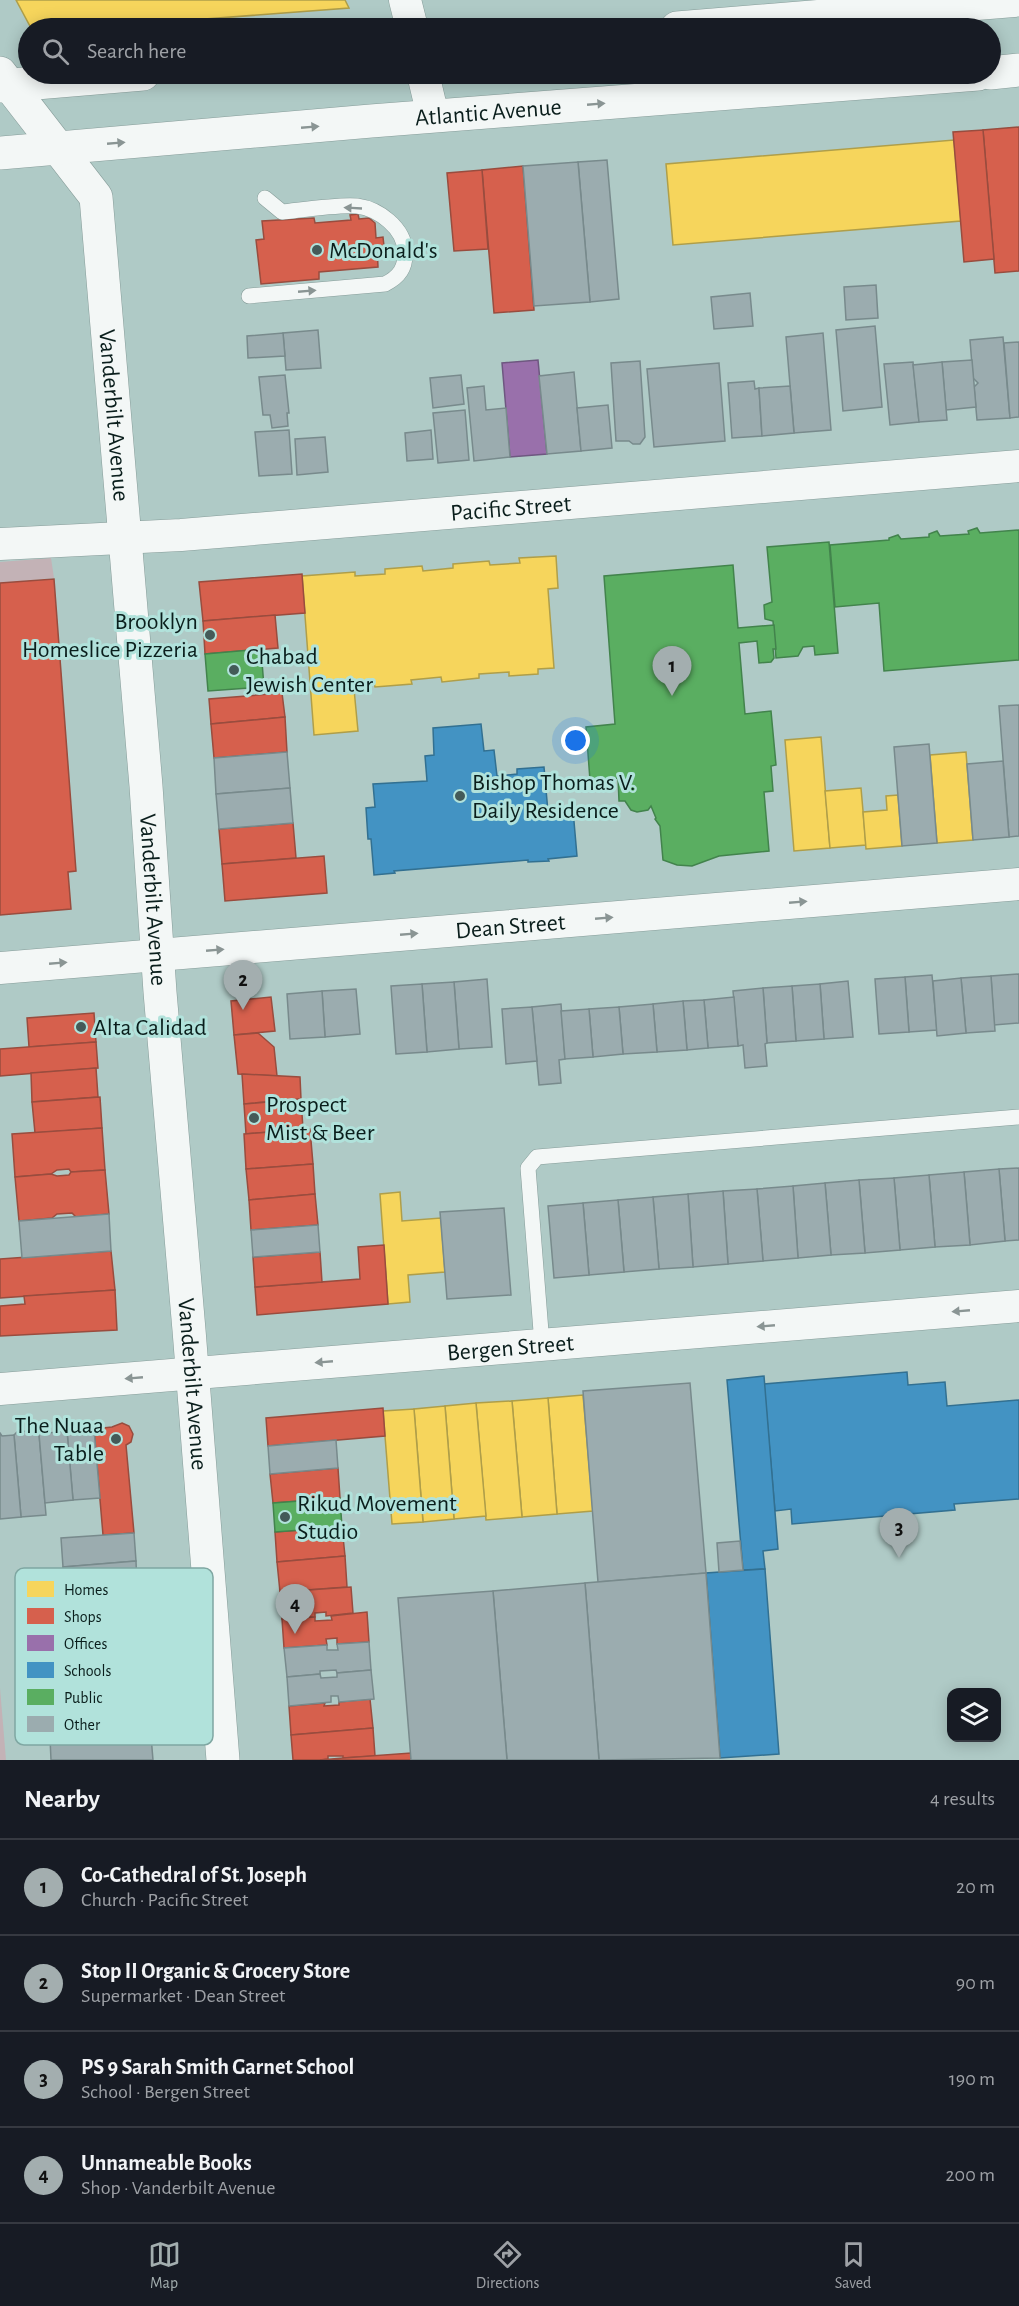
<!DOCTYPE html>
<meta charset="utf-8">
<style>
:root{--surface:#171b24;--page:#20242c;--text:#f1f3f6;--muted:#9ea1a6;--line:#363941;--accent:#a3aeaf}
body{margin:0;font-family:"Alegreya Sans",sans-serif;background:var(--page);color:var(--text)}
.controls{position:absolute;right:18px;bottom:18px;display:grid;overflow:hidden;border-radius:12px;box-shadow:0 3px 15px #0003}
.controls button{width:54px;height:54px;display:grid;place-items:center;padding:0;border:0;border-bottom:2px solid var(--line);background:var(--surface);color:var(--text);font:30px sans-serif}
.you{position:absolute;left:576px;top:741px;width:21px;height:21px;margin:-15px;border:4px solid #fff;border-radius:50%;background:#1a73e8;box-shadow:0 0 0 9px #1a73e833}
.badge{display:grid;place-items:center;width:39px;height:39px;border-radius:50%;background:var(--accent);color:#111;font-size:20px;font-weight:700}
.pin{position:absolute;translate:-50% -50px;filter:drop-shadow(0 2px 3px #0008)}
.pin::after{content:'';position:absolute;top:32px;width:21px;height:18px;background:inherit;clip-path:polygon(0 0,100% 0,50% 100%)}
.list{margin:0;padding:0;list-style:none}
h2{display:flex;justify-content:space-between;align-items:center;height:78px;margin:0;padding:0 24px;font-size:26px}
h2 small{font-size:20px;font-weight:400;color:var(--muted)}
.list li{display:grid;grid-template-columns:39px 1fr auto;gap:18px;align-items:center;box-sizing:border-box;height:96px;padding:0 24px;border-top:2px solid var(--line)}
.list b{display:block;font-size:22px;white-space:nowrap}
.list p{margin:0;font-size:20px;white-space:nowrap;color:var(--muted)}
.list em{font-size:20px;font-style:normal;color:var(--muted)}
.icon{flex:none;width:33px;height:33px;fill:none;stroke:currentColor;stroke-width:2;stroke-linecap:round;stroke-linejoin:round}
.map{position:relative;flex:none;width:1019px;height:1760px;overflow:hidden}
.search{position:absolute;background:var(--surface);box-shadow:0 3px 15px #0003;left:18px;right:18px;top:18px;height:66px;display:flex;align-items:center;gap:15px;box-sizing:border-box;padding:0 21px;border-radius:33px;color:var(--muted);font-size:22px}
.sheet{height:462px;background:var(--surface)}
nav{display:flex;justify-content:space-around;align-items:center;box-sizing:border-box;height:84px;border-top:2px solid var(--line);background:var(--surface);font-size:16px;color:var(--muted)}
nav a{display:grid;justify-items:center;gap:3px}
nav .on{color:var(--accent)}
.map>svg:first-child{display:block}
.green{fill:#c3b2b6}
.homes{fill:#f6d55c;stroke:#af9e49;stroke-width:1.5}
.shops{fill:#d6604d;stroke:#994c3e;stroke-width:1.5}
.offices{fill:#9970ab;stroke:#6e5780;stroke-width:1.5}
.schools{fill:#4393c3;stroke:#327091;stroke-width:1.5}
.public{fill:#5aae61;stroke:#42834c;stroke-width:1.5}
.building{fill:#9bacaf;stroke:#788a8c;stroke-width:1.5}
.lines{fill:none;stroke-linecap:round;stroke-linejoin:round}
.lane-casing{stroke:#869c99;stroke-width:16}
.street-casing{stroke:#869c99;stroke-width:33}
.secondary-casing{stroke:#869c99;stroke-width:34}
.primary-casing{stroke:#869c99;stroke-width:34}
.lane{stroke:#f3f7f6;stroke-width:15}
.street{stroke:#f3f7f6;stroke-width:32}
.secondary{stroke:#f3f7f6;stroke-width:33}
.primary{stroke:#f3f7f6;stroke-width:33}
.oneway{fill:#8a9594}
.poi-dot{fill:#445a58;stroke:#b1e2db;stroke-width:2}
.labels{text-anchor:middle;stroke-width:6;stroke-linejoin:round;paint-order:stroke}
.street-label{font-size:24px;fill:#0a1e1c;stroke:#b1e2db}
.poi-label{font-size:24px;fill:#0a1e1c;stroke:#b1e2db;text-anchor:start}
.key{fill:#b1e2db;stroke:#7fa7a2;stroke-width:1.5}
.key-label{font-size:16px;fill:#0a1e1c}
</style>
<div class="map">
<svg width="1019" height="1760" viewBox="0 0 1019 1760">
<rect width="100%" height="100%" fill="#afcac6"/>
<g class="green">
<path d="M51,558L54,578L0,583V562Z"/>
<path d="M0,1688L6,1760H0Z"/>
</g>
<g class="homes">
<path d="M16,0H345L349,8L88,28H31Z"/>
<path d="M954,140L961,221L673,245L666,164Z"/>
<path d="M556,556L558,588L548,589L554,668L538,669V674L509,676V672L479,674V678L442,682L441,677L411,680L412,684L375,687L374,683L360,684L361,688L354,689L358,731L314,735L302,576L355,572V576L385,574V569L422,566L423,571L453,568V564L489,561L490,565L520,563L519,558Z"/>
<path d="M821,737L830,848L794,851L785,740Z"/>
<path d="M966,752L973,840L937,843L930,755Z"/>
<path d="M861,788L866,845L830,848L825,791Z"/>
<path d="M898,795L902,846L866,849L863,812L887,810L886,796Z"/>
<path d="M400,1192L402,1221L441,1218L445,1272L408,1275L410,1302L388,1304L380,1194Z"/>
<path d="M583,1395L593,1511L557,1514L548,1398Z"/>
<path d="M548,1398L557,1514L522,1517L512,1401Z"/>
<path d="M512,1401L522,1517L486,1520L476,1403Z"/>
<path d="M476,1403L486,1516L454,1519L445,1406Z"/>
<path d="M445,1406L454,1519L423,1522L414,1409Z"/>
<path d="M414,1409L423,1522L392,1524L383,1411Z"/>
</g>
<g class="shops">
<path d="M1019,127V271L995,273L983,130Z"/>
<path d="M983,130L994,259L964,262L953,132Z"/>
<path d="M523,166L534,310L494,313L482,170Z"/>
<path d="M482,170L488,249L454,251L447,173Z"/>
<path d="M358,214L359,219L369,218L375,223L376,238L383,237L384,246H377L378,267L319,272V279L261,284L256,240L264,239L262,221L314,218L315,223L351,220L350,215Z"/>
<path d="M302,574L305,613L203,621L199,582Z"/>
<path d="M54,579L76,871L68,872L71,909L0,915V583Z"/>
<path d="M275,615L278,648L205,654L203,621Z"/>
<path d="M282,693L285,717L211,724L209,699Z"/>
<path d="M285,717L287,752L214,758L211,724Z"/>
<path d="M293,823L296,858L222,864L219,829Z"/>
<path d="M324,856L327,893L225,901L222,864Z"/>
<path d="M271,997L275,1031L234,1035L231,1001Z"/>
<path d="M94,1013L96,1042L29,1047L27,1018Z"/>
<path d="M258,1033L274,1047L277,1076L238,1074L234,1035Z"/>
<path d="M96,1042L98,1068L0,1076V1049Z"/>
<path d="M96,1068L98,1097L32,1102L31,1073Z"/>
<path d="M242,1074L300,1077L301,1099L244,1104Z"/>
<path d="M100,1097L102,1128L35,1133L32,1102Z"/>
<path d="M301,1099L303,1129L246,1134L244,1104Z"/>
<path d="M102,1128L105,1170L71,1172L69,1169L57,1170L51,1174L15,1177L12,1134Z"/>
<path d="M310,1129L313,1164L246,1169L244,1134Z"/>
<path d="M313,1164L315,1194L249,1200L246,1169Z"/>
<path d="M105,1170L109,1214L76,1217L72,1213L57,1214L52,1218L19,1221L15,1177L51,1174L57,1176L69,1175L71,1172Z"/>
<path d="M315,1194L318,1225L251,1230L249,1200Z"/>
<path d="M384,1245L388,1304L257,1315L255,1287L360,1279L358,1247Z"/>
<path d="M111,1251L115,1290L0,1298V1259Z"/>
<path d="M320,1252L322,1282L255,1287L253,1257Z"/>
<path d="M115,1290L117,1330L0,1336V1306L25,1304L24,1296Z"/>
<path d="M383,1408L385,1436L268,1446L266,1418Z"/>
<path d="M122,1423L129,1426L133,1434L131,1442L126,1445L134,1533L103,1535L94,1429L112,1427Z"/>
<path d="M338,1468L340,1498L273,1503L270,1474Z"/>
<path d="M342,1527L345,1556L277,1562L275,1532Z"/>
<path d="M345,1556L347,1587L280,1592L277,1562Z"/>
<path d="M351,1587L353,1613L326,1616V1612L315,1613V1617L282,1619L280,1592Z"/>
<path d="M367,1612L369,1642L337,1644V1638L326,1639L327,1645L284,1648L282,1619L315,1617V1621L332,1620L331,1616Z"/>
<path d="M370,1699L373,1728L291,1735L289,1706L325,1703L324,1706L339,1705V1702Z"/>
<path d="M373,1728L375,1756L343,1758V1756H328V1759L320,1760H293L291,1735Z"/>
<path d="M411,1753V1760H320L343,1758Z"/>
</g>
<path class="offices" d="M538,360L547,454L510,457L502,363Z"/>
<g class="schools">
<path d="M481,724L484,751L494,750L497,776L517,774V769L544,767L548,812L573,810L577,856L548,859L549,861L528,862V860L394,871L395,873L374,875L371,839H368L366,808L375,807L373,784L427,781L425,756L434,755L433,728Z"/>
<path d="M907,1372L908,1385L945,1382L947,1406L1019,1400V1499L954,1504L955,1510L792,1524L791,1509L775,1511L764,1384Z"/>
<path d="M764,1376L778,1549L763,1551L765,1569L743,1570L727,1380Z"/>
<path d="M765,1569L779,1754L720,1758L706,1573Z"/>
</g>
<g class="public">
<path d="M977,528L980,533L1019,530V660L884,671L879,603L835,607L830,545L889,540V538L898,535L901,539L929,537V534L937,531L940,536L969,534L968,531Z"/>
<path d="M829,542L838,653L815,655L814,646L803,647L798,656L776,658L773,621L765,619L764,605L772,602L767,547Z"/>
<path d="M733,565L738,628L774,625L776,649H773L774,658L771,662L759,663L757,641L739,643L745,714L771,711L776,765L771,766L773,791L764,792L769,851L719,856L692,866L677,865L663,860L660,826L655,819L656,818L651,806L648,810L637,812L631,810L625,801H619L618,778L590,780L586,727L615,724L604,576Z"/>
<path d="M261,649L264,687L208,691L205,654Z"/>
<path d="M340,1498L342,1527L275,1532L273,1503Z"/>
</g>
<g class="building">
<path d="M607,160L619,299L590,302L578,162Z"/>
<path d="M578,162L590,302L534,306L523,166Z"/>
<path d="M876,285L878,318L846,320L844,287Z"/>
<path d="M750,293L753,326L714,329L711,297Z"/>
<path d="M875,326L882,407L843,411L836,330Z"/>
<path d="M318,330L321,368L286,370L283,333Z"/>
<path d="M283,333L285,356L248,358L247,336Z"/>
<path d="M823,333L831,430L794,433L786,337Z"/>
<path d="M1003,337L1010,418L977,420L974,387L978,383L973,378L970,340Z"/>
<path d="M1019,342V417L1010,418L1004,343Z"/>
<path d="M972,360L976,407L946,410L942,362Z"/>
<path d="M640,361L645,437L640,444H633L629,441H616L611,363Z"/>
<path d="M913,362L919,422L890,425L884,364Z"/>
<path d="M942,362L947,420L919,422L913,365Z"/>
<path d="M719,363L725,441L654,447L647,369Z"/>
<path d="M574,372L581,451L547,454L539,376Z"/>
<path d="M285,375L289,413H287L288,426L272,428L270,415H263L259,377Z"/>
<path d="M461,375L464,404L433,408L430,378Z"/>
<path d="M754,381L755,389L759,388L762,436L732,438L728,383Z"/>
<path d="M484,386L486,410L506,408L510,457L474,461L467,388Z"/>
<path d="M790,386L794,433L762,436L759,388Z"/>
<path d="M608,405L612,448L581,451L577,408Z"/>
<path d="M465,410L469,460L438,463L433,413Z"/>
<path d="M289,430L292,474L259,476L255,432Z"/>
<path d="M431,430L433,459L407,461L405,433Z"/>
<path d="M325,437L328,472L297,475L295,439Z"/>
<path d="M1019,705V836L1009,837L999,706Z"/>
<path d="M929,744L937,843L902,846L894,747Z"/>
<path d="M287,752L290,788L216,794L214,758Z"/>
<path d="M1003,761L1009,837L973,840L967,764Z"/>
<path d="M290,788L293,823L219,829L216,794Z"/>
<path d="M1019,974V1023L994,1025L991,976Z"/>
<path d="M932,975L937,1030L909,1032L905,977Z"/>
<path d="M991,976L995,1031L966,1033L961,978Z"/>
<path d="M905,977L909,1032L879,1034L875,979Z"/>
<path d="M961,978L966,1033L937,1036L933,981Z"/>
<path d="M487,979L492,1047L459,1049L454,982Z"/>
<path d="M848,981L853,1037L824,1039L820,984Z"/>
<path d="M454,982L459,1049L427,1052L422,984Z"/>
<path d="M422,984L427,1052L396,1054L391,986Z"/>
<path d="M820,984L824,1039L796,1041L792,986Z"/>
<path d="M792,986L796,1041L767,1043L763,988Z"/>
<path d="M763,988L767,1043L765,1044L767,1066L745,1068L743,1045L738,1046L733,991Z"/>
<path d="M356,989L360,1034L325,1037L322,991Z"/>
<path d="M322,991L325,1037L290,1039L287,994Z"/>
<path d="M734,997L738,1046L708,1048L704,1000Z"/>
<path d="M704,1000L708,1048L687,1050L683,1001Z"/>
<path d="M683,1001L687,1050L657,1052L653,1004Z"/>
<path d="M561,1004L565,1059L559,1060L561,1083L539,1085L532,1007Z"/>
<path d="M653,1004L657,1052L623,1054L619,1007Z"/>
<path d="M532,1007L537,1061L506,1064L502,1009Z"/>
<path d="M619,1007L623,1054L593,1057L589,1009Z"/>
<path d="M589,1009L593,1057L565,1059L561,1011Z"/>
<path d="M1019,1168V1240L1005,1241L999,1169Z"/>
<path d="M999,1169L1005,1241L970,1245L964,1172Z"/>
<path d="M964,1172L970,1245L935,1247L929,1175Z"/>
<path d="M929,1175L935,1247L900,1250L894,1178Z"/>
<path d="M894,1178L900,1250L865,1253L859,1180Z"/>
<path d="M859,1180L865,1253L831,1255L825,1183Z"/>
<path d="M825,1183L831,1255L798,1258L793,1186Z"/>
<path d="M793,1186L798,1258L763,1261L757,1189Z"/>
<path d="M757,1189L763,1261L728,1264L723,1191Z"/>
<path d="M723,1191L728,1264L693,1267L688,1194Z"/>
<path d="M688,1194L693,1267L659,1269L653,1197Z"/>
<path d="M653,1197L659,1269L624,1272L618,1200Z"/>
<path d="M618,1200L624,1272L589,1275L583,1203Z"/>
<path d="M583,1203L589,1275L554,1278L548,1206Z"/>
<path d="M504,1208L511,1295L447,1299L440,1212Z"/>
<path d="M109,1214L111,1251L22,1258L19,1221Z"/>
<path d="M318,1225L320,1252L253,1257L251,1230Z"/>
<path d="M690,1383L706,1573L598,1582L583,1391Z"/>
<path d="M94,1429L100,1498L73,1500L67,1431Z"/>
<path d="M28,1431L30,1434H39L46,1515L21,1517L14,1435L17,1432Z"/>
<path d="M67,1431L73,1500L45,1503L39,1434Z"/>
<path d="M0,1433L2,1436L14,1435L21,1517L0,1519Z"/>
<path d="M336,1440L338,1468L270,1474L268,1446Z"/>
<path d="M134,1533L136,1561L63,1567L61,1538Z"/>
<path d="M740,1541L743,1570L719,1572L717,1543Z"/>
<path d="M136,1561L137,1587L65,1592L63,1567Z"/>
<path d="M706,1573L720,1758L599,1760L585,1583Z"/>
<path d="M585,1583L599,1760H507L493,1591Z"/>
<path d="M493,1591L507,1760H411L398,1598Z"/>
<path d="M369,1642L371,1670L337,1673L336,1670L320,1671V1674L287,1677L284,1648L327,1645V1650H338L337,1644Z"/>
<path d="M371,1670L374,1699L339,1702L338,1696H331V1702L289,1706L287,1677L320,1674L321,1678L337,1677V1673Z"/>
<path d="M150,1724L153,1760H51L50,1738L76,1736V1730Z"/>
</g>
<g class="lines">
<defs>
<g id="lane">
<path d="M249,296L385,284C399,277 406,268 405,251C404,228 379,209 357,206C340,204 301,210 282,212L265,198"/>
<path d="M542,1344L528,1168L537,1157L1019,1117"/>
</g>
<g id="street">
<path d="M405,0L412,28"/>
<path d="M423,74L433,116"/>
<path id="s1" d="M0,544L181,535L1019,466"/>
<path id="s2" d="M0,968L1019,884"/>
<path id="s3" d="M0,1389L1019,1306"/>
</g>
<g id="secondary">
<path id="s4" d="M0,73L96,197L146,786L160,992L189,1330L223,1760"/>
</g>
<g id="primary">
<path d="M677,28L1019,0"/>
<path d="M990,73L1019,70"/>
<path d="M0,86L143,74"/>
<path id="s5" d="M0,153L371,121L978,74"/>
</g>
</defs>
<use href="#lane" class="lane-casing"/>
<use href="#street" class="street-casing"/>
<use href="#secondary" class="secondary-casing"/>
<use href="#primary" class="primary-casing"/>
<use href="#lane" class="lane"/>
<use href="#street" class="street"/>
<use href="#secondary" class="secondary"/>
<use href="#primary" class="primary"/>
</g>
<defs><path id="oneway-solid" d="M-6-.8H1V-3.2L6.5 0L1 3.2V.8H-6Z" transform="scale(1.5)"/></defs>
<g class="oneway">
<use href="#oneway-solid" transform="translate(596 104) rotate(-5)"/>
<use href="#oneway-solid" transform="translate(310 127) rotate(-5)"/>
<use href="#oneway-solid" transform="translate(116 143) rotate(-5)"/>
<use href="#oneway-solid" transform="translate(353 208) rotate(-177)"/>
<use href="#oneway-solid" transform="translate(307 291) rotate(-5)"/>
<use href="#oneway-solid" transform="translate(798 902) rotate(-5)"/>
<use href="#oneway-solid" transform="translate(604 918) rotate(-5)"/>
<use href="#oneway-solid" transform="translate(409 934) rotate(-5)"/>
<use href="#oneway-solid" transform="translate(215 950) rotate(-5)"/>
<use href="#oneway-solid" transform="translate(58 963) rotate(-5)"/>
<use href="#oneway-solid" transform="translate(961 1311) rotate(175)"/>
<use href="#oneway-solid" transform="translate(766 1326) rotate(175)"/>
<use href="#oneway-solid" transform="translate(324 1362) rotate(175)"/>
<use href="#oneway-solid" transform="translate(134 1378) rotate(175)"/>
</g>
<g class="poi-dot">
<circle cx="317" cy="250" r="6"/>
<circle cx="210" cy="635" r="6"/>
<circle cx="234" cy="670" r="6"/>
<circle cx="460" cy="796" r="6"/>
<circle cx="81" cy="1027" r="6"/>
<circle cx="254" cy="1118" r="6"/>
<circle cx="116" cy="1439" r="6"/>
<circle cx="285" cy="1517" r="6"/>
</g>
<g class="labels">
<g class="street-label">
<text dy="8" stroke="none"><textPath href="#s5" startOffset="490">Atlantic Avenue</textPath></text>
<text dy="8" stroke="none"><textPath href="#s4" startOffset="376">Vanderbilt Avenue</textPath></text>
<text dy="8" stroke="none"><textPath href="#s1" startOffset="512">Pacific Street</textPath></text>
<text dy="8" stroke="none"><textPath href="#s4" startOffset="862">Vanderbilt Avenue</textPath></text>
<text dy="8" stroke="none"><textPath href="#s2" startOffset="512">Dean Street</textPath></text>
<text dy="8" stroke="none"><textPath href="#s3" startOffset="512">Bergen Street</textPath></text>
<text dy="8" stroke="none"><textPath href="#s4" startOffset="1348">Vanderbilt Avenue</textPath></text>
</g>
<g class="poi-label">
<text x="329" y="258">McDonald's</text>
<text x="198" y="629" text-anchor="end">Brooklyn<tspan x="198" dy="28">Homeslice Pizzeria</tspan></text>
<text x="246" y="664">Chabad<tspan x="246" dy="28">Jewish Center</tspan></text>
<text x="472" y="790">Bishop Thomas V.<tspan x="472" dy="28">Daily Residence</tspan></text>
<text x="93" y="1035">Alta Calidad</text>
<text x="266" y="1112">Prospect<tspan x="266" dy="28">Mist &amp; Beer</tspan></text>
<text x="104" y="1433" text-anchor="end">The Nuaa<tspan x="104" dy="28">Table</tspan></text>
<text x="297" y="1511">Rikud Movement<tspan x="297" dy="28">Studio</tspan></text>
</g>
</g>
<rect x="15" y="1568" width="198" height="177" rx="9" class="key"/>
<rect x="27" y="1581" width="27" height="16" fill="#f6d55c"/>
<rect x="27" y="1608" width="27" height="16" fill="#d6604d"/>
<rect x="27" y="1635" width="27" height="16" fill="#9970ab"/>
<rect x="27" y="1662" width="27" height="16" fill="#4393c3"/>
<rect x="27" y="1689" width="27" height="16" fill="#5aae61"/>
<rect x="27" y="1716" width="27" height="16" fill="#9bacaf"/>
<g class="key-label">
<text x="64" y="1595">Homes</text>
<text x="64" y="1622">Shops</text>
<text x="64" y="1649">Offices</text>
<text x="64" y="1676">Schools</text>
<text x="64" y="1703">Public</text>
<text x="64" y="1730">Other</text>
</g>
</svg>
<div class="controls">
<button><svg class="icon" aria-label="layers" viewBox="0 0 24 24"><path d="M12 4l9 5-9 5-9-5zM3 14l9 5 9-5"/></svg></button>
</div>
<div class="you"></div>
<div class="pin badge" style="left:672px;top:696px">1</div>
<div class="pin badge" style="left:243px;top:1010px">2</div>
<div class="pin badge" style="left:899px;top:1558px">3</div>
<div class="pin badge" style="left:295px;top:1634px">4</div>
<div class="search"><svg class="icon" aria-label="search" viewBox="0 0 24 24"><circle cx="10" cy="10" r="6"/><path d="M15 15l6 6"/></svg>Search here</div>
</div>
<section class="sheet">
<h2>Nearby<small>4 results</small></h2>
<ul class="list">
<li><span class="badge">1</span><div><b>Co-Cathedral of St. Joseph</b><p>Church · Pacific Street</p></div><em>20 m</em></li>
<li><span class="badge">2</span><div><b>Stop II Organic &amp; Grocery Store</b><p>Supermarket · Dean Street</p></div><em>90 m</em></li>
<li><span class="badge">3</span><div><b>PS 9 Sarah Smith Garnet School</b><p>School · Bergen Street</p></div><em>190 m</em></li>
<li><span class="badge">4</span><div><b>Unnameable Books</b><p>Shop · Vanderbilt Avenue</p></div><em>200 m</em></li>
</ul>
</section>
<nav>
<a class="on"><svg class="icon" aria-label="map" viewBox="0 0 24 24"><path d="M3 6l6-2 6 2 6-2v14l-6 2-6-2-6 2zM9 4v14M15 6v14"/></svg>Map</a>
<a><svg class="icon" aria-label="directions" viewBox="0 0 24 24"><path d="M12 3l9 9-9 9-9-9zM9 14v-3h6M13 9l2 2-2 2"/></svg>Directions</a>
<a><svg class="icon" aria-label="saved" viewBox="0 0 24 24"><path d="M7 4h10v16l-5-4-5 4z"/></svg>Saved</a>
</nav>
